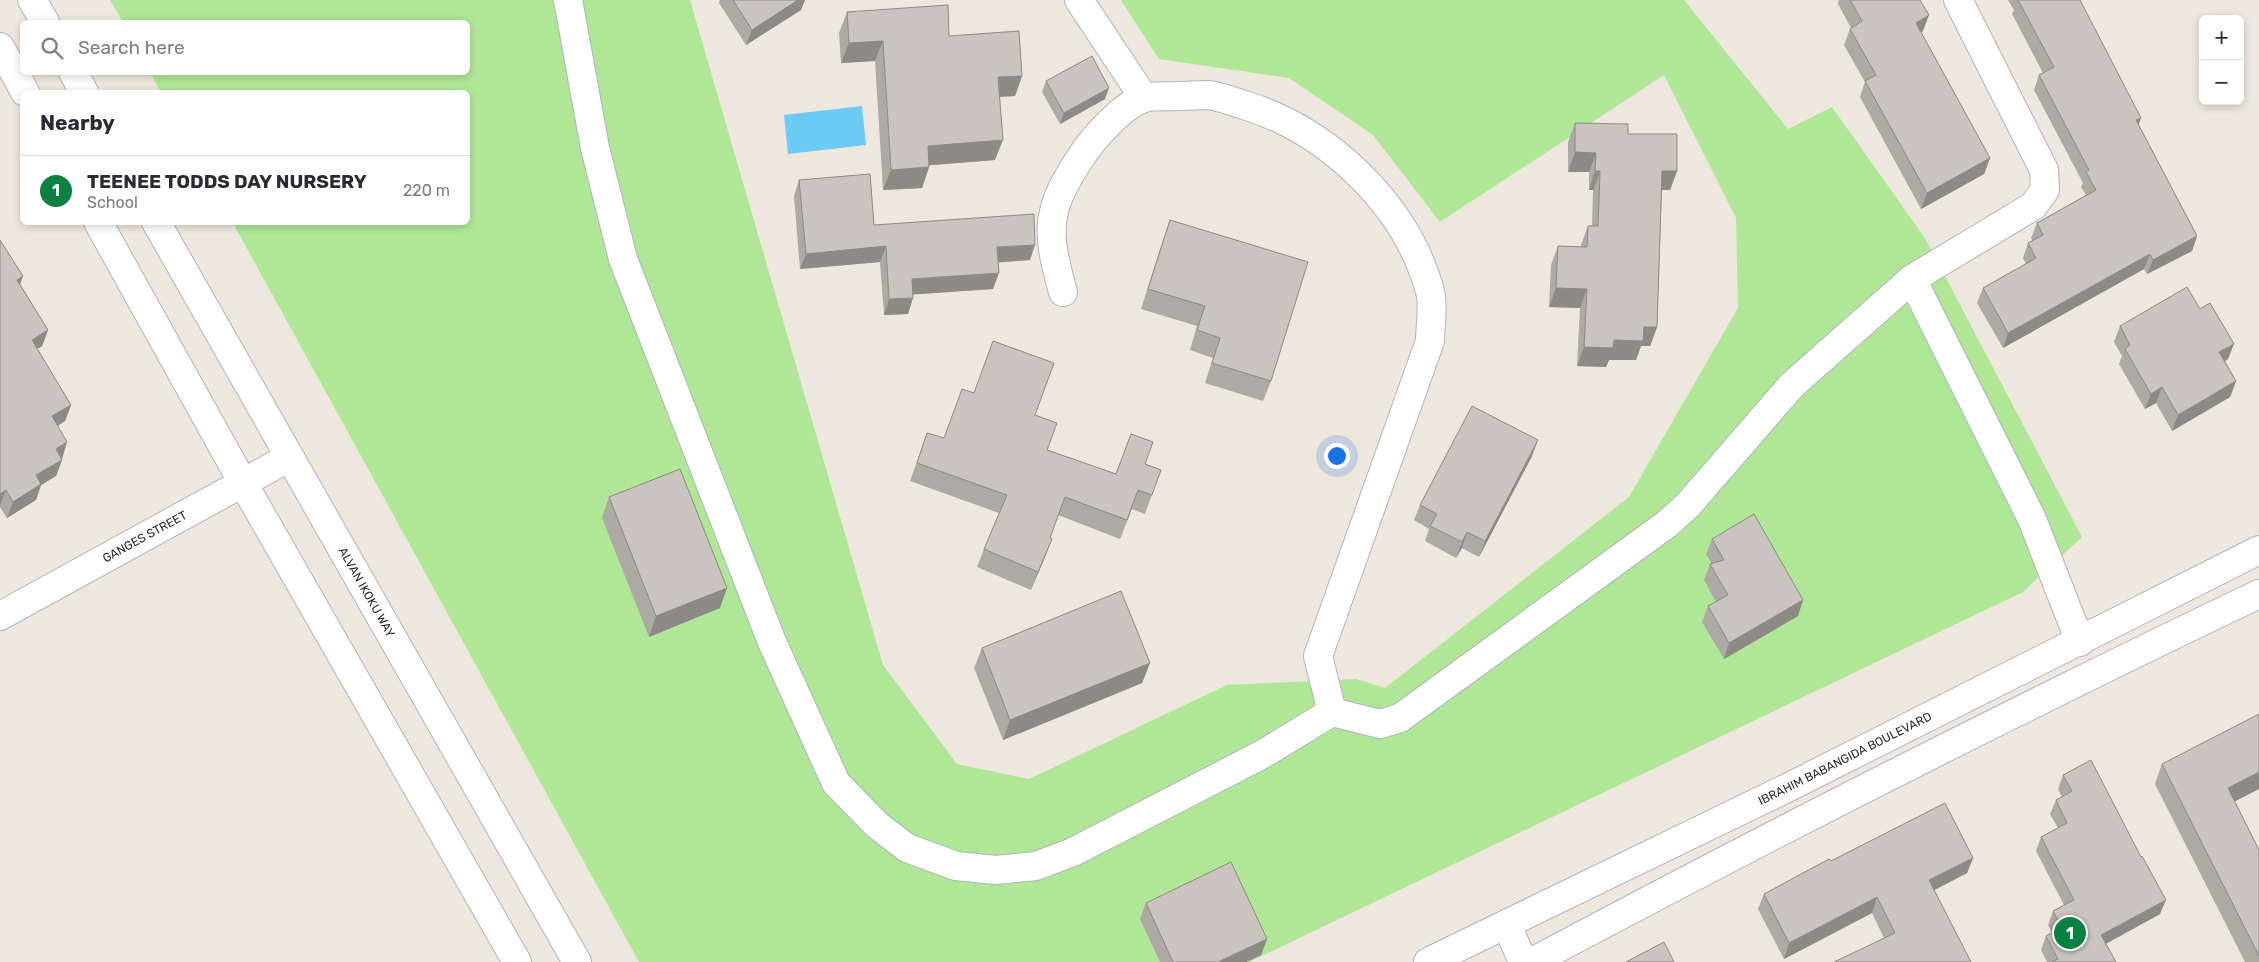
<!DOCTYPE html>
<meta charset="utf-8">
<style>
:root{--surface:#fff;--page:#f7f7f7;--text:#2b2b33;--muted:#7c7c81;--line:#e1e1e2;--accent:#0b8043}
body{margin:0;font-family:Rubik,sans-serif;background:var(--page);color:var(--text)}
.controls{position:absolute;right:15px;top:15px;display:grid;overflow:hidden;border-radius:8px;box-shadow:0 2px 8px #0003}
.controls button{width:45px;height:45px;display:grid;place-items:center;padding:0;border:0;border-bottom:1px solid var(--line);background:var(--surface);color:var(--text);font:25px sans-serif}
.you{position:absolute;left:1336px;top:455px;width:18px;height:18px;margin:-12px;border:4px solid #fff;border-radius:50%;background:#1a73e8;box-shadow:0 0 0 8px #1a73e833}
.badge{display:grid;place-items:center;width:32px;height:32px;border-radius:50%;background:var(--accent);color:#fff;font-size:16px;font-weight:700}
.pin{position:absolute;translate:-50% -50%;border:2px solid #fff;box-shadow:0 1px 5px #0006}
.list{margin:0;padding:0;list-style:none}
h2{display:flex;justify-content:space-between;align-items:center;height:65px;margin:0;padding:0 20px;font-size:21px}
h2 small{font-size:16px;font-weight:400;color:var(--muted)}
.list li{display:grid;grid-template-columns:32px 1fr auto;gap:15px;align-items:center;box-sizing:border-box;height:70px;padding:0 20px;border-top:1px solid var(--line)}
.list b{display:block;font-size:19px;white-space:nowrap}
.list p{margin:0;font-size:16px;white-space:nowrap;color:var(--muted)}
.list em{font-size:16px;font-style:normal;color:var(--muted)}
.icon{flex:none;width:28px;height:28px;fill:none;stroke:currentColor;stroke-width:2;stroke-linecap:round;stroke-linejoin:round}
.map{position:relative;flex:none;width:2259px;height:962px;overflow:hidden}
.search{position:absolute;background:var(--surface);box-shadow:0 2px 8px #0003;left:20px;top:20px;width:450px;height:55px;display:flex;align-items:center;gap:12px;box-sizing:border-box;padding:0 18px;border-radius:8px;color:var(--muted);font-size:19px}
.panel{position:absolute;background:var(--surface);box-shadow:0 2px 8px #0003;left:20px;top:90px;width:450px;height:135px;border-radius:8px}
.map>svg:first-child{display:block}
.green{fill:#afe797}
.water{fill:#6ccaf4}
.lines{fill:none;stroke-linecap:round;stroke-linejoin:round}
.minor-casing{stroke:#b1b3c0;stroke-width:30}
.minor{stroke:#fff;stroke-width:28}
.wall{fill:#ada9a3}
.shaded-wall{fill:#8d8984}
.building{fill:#c9c4bd;stroke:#8d8984}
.labels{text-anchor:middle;stroke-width:4;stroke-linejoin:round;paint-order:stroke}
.street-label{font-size:12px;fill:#2b2b2b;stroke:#fff}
</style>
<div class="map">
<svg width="2259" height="962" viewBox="0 0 2259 962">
<rect width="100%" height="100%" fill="#eee7dd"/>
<path class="green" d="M110,0H690L883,665L957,764L1029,779L1227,685L1356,679L1385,688L1629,497L1738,308L1736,218L1664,75L1440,222L1373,135L1289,78L1159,59L1121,0H1684L1788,129L1832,107L1925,238L2082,537L2023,592L1249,962H639L233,223L468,222V92H161L150,73L468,72V22H123Z"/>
<path class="water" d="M862,106L866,145L788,154L784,115Z"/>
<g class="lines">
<defs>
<g id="minor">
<path d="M32,0L45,22"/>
<path d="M568,0L595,148L623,259L772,642L836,783L877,825L907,848L956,866L996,870L1036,866L1073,852L1263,754L1332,712"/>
<path d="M1079,0L1144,98"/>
<path d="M0,47L25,92"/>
<path d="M73,72L84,92"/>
<path d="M98,222L243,483L517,962"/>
<path id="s1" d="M156,222L577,962"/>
<path d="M1912,279L2032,519L2080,642"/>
<path d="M1063,292C1046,231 1045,211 1081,157C1093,138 1123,105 1144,98C1153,95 1168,97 1178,96C1188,96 1198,95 1208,95C1219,96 1231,101 1241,104C1327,129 1406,204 1430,291C1434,306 1430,326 1430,341L1318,656L1332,712L1380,724L1400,718L1667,524L1688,505L1792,385L1912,279L2033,206L2045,190L2044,170L1958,0"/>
<path id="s2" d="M0,616L290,457"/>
<path d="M1507,925L1523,962"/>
<path id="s3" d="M1428,962L1787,788L2259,550"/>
<path d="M1532,962C1772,834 2014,711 2259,594"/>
</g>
</defs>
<use href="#minor" class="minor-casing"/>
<use href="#minor" class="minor"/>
</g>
<g class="wall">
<path d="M720,0H805L801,10L746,45L719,3Z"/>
<path d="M1839,0H1920L1923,31L1921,32L1990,158L1984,174L1921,209L1860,97L1865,82L1844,45L1850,29L1851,28L1838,4Z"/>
<path d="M2008,0H2080L2139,125L2197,236L2192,251L2147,274L2144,269L2003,348L1977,303L1983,288L2026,264L2023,258L2028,243L2033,241L2031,238L2037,223L2086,195L2081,187L2083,183L2034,90L2039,75L2043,73L2012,14L2014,10Z"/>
<path d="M847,12L949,36L1022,76L1015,96L1000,97L995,160L929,165V167L922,188L883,190L875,61L841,63L839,33Z"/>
<path d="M1046,81L1105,99L1060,124L1042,92Z"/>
<path d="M1575,123L1628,134L1677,171L1670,190H1662L1657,327L1650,346H1641L1636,360H1609L1606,367L1577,366L1580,308L1549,307L1551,265L1558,246L1581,247V245L1588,226H1592L1593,190H1589V172H1568V142Z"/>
<path d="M799,180L874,225L1030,260L998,262L993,289L913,294L908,314L884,315L880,262L800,269L794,196Z"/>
<path d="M1170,220L1271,381L1263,401L1205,383L1213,358L1190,350L1197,326L1141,309L1163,240Z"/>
<path d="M0,240L23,276L20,284L48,330L42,346L37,349L71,405L65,421L58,426L62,460L56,476L41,485L36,500L7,518L0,507Z"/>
<path d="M2120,326L2228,359L2225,361L2236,381L2230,397L2172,431L2156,403L2145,409L2119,364L2122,356L2114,342Z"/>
<path d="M1035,415L1047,450L1116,474L1145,464L1161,470L1145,514L1132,509L1120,539L1058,515L1050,538L1045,557L1031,590L977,567L984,549L999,513L910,481L927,433L944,438Z"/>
<path d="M1532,456L1479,557L1462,548L1456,558L1425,541L1429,529L1414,520L1420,505Z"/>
<path d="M609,497L720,608L649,637L602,518Z"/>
<path d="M1712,539L1798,616L1724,659L1702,622L1708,606L1716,602L1704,580L1710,564H1712L1706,554Z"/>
<path d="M982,648L1150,663L1142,683L1003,740L974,668Z"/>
<path d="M2162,764L2234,801L2259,850V962H2245L2155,784Z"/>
<path d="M2063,775L2160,914L2106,944L2116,962H2047L2041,950L2046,936L2052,933L2048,925L2053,911L2064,905L2036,851L2041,837L2058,828L2050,814L2056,800L2062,797L2058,789Z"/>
<path d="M1973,858L1967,873L1934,890L1971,962L1884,938L1872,913L1784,959L1758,909L1764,894L1831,861Z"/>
<path d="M1146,903L1267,939L1261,955L1246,962H1160L1140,919Z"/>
</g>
<g class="shaded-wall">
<path d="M798,0H805L801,10L746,45L752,30Z"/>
<path d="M1929,15L1923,31L1910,39L1916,23Z"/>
<path d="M883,41L875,61L841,63L849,43Z"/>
<path d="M1022,76L1015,96L991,97L998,77Z"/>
<path d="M1109,88L1105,99L1060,124L1064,113Z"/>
<path d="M2141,118L2136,132V120Z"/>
<path d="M1003,140L995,160L921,166L928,146Z"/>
<path d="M1575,152L1596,153L1589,172H1568Z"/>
<path d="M1990,158L1984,174L1921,209L1927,193Z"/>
<path d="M929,167L922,188L883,190L891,170Z"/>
<path d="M1595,171H1600L1593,190H1589Z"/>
<path d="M1662,171H1677L1670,190H1655Z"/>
<path d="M2197,236L2192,251L2147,274L2153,260Z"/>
<path d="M1035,245L1030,260L991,263L997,247Z"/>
<path d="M886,246L880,262L800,269L806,254Z"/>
<path d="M2150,254L2144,269L2003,348L2008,333Z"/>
<path d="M999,273L993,289L907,295L912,279Z"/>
<path d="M23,276L17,293V280Z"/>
<path d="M1556,288L1587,289L1580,308L1549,307Z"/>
<path d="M913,298L908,314L884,315L889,299Z"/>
<path d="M1644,327H1657L1650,346H1641L1636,360H1609L1606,367L1577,366L1584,347L1614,340Z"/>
<path d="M48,330L42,346L26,356L32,340Z"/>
<path d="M2234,344L2228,359L2214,368L2219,352Z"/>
<path d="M2236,381L2230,397L2172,431L2178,415Z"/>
<path d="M2162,387L2156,403L2145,409L2151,394Z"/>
<path d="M71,405L65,421L46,432L52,416Z"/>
<path d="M1538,440L1532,456L1479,557L1485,541Z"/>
<path d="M67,442L62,459L56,449Z"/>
<path d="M62,460L56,476L41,485L36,500L7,518L13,502L36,475Z"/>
<path d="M6,490L0,505V494Z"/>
<path d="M1467,532L1462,548L1456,558L1462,542Z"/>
<path d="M1052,539L1045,557L1031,590L1038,572Z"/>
<path d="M727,588L720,608L649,637L656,616Z"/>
<path d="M1803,600L1798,616L1724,659L1729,643Z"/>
<path d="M1150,663L1142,683L1003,740L1010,720Z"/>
<path d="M2259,772V789L2220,809L2228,788Z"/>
<path d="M1973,858L1967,873L1923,896L1929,880Z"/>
<path d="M1877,897L1872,913L1784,959L1789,943Z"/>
<path d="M2166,900L2160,914L2096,949L2101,935Z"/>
<path d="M1267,939L1261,955L1246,962H1218Z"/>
</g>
<g class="building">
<path d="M733,0H798L752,30Z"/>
<path d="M1850,0H1920L1929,15L1916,23L1990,158L1927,193L1865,81L1876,75L1850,29L1862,21Z"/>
<path d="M2018,0H2080L2141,118L2136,120L2197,236L2153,260L2150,254L2008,333L1983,288L2036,258L2028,243L2043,235L2037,223L2096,190L2086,172L2089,170L2039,75L2054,67Z"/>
<path d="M948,5L949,36L1019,31L1022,76L998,77L1003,140L928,146L929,167L891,170L883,41L849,43L847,12Z"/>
<path d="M1092,56L1109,88L1064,113L1046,81Z"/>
<path d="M1575,123L1628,124V134H1677V171H1662L1657,327H1644L1643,341L1614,340L1613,348L1584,347L1587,289L1556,288L1558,246L1587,247L1588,226H1598L1600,171H1595L1596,153L1575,152Z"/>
<path d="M870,174L874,225L1034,214L1035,245L997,247L999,273L912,279L913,298L889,299L886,246L806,254L799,180Z"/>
<path d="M1170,220L1308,262L1271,381L1212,363L1220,338L1197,330L1205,306L1148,289Z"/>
<path d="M0,240L23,276L17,280L48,330L32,340L71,405L52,416L67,442L56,449L62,460L36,475L41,484L13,502L6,490L0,494Z"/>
<path d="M2187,287L2200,309L2210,303L2234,344L2219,352L2236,381L2178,415L2162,387L2151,394L2125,349L2130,345L2120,326Z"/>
<path d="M993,341L1054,363L1035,415L1057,423L1047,450L1116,474L1131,434L1153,442L1145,464L1161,470L1152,495L1138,490L1127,520L1065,497L1050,538L1052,539L1038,572L984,549L1007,495L917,463L927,433L944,438L962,389L974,393Z"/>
<path d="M1472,406L1538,440L1485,541L1467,532L1462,542L1430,526L1437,514L1420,505Z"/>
<path d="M680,469L727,588L656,616L609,497Z"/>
<path d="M1754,514L1803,600L1729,643L1708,606L1728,595L1710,564L1724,560L1712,539Z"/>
<path d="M1121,591L1150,663L1010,720L982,648Z"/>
<path d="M2259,714V772L2228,788L2259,850V956L2162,764Z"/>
<path d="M2091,760L2141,857L2142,856L2166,900L2101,935L2116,962H2052L2058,959L2046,936L2062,928L2053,911L2074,900L2041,837L2067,823L2056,800L2072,791L2063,775Z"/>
<path d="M1945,803L1973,858L1929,880L1971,962H1834L1895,933L1877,897L1789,943L1764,894L1829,859L1831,861Z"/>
<path d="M1231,862L1267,939L1218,962H1173L1146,903Z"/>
<path d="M1664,942L1674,962H1626Z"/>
</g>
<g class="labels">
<g class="street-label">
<text dy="4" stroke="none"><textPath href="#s2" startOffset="165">GANGES STREET</textPath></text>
<text dy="4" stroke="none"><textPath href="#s1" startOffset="426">ALVAN IKOKU WAY</textPath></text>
<text dy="4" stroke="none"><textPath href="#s3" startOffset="464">IBRAHIM BABANGIDA BOULEVARD</textPath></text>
</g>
</g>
</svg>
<div class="controls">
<button>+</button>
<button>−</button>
</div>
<div class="you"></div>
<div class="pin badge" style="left:2070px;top:933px">1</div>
<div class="search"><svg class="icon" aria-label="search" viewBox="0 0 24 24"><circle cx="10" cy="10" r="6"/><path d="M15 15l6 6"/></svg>Search here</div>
<section class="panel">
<h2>Nearby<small></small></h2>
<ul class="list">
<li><span class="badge">1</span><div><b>TEENEE TODDS DAY NURSERY</b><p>School</p></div><em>220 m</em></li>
</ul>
</section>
</div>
